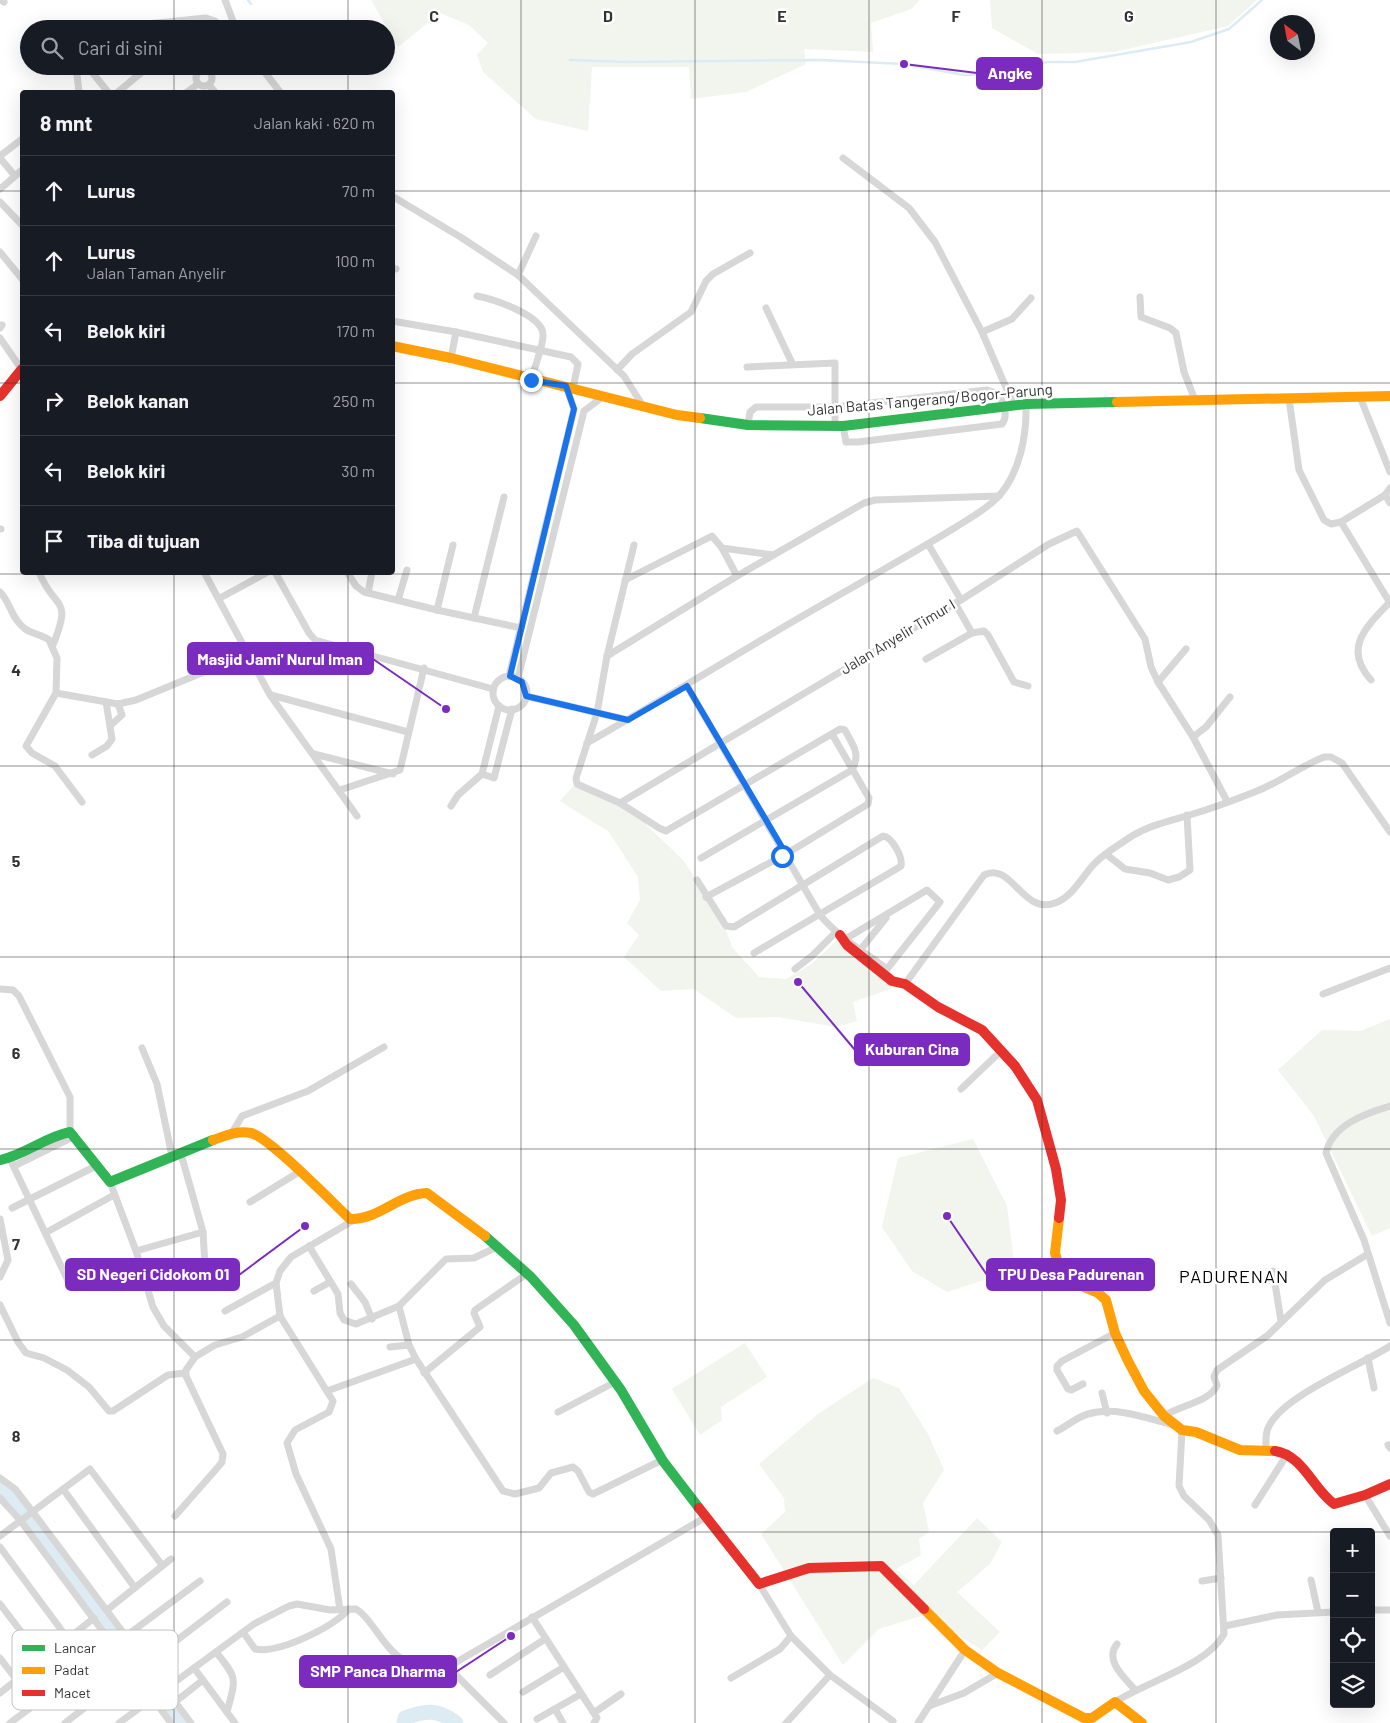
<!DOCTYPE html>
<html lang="id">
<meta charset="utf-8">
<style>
:root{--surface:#171b24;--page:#20242c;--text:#f1f3f6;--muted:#9ea1a6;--line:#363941}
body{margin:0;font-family:Barlow,sans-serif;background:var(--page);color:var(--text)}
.controls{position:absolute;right:15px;bottom:15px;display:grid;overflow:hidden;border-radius:5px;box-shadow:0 5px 20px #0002}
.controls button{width:45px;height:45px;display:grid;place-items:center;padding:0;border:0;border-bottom:1px solid var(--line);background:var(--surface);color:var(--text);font:25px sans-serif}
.compass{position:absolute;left:1270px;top:15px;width:45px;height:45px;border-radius:50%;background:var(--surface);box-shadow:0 5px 20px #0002;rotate:328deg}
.stop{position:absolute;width:15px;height:15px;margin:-11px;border:4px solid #1a73e8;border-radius:50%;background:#fff}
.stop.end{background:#1a73e8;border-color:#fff;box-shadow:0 1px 5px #0008}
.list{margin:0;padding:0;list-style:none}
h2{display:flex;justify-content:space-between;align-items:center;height:65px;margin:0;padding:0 20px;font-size:21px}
h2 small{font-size:16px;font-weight:400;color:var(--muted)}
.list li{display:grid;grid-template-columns:32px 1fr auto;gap:15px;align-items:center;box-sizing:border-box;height:70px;padding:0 20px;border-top:1px solid var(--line)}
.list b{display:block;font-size:19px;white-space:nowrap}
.list p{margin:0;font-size:16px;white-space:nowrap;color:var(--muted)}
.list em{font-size:16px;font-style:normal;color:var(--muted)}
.icon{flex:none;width:28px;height:28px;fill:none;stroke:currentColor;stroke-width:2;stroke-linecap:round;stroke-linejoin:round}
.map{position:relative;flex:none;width:1390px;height:1723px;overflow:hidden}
.search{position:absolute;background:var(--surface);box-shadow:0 5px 20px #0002;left:20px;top:20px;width:375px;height:55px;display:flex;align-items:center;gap:12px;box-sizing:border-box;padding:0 18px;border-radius:28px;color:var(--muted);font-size:19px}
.panel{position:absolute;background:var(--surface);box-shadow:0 5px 20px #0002;left:20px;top:90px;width:375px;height:485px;border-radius:5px}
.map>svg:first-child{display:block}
.green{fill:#f1f5ed}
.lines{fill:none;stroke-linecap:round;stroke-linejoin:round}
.stream{stroke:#ddebf3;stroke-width:2.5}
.river{stroke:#ddebf3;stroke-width:15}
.street{stroke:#d7d7d7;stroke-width:7}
.fast{stroke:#30b455;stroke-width:10}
.slow{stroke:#ff9f0a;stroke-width:10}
.jam{stroke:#e5322d;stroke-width:10}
.route{stroke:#1a73e8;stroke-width:6}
.grid{fill:none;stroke:#333;stroke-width:1;stroke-opacity:0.55}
.labels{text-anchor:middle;stroke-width:5;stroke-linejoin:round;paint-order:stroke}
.street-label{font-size:15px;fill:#333;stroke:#fff}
.quarter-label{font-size:18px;letter-spacing:1px;fill:#000;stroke:#fff}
.key{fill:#fff;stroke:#c2c2c2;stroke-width:1}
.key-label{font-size:14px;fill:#333}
.grid-label{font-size:16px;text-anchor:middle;font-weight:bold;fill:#333;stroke:#fff;stroke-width:5;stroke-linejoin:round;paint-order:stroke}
.leader{fill:none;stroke:#7b2cbf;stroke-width:2}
.callout-dot{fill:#7b2cbf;stroke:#fff;stroke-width:2}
.callout{fill:#7b2cbf;stroke:#7b2cbf;stroke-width:2}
.callout-label{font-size:16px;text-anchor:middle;font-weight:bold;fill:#fff}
</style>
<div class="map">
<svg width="1390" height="1723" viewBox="0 0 1390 1723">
<rect width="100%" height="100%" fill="#fff"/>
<g class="green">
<path d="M371,0H920L911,9L871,23L873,52L804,49L806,64L746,92L691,99L689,67H592L588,131L536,119L483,72L477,55L488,43L469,25L440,13L398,47Z"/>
<path d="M990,0H1257L1228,26L1114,52L1038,54L992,28Z"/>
<path d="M575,784L636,815L683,860L721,916L732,947L759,977L786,979L810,965L841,937L904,984L853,1002L857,1021L836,1027L778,1017L736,1018L694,989L661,991L624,957L639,935L627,923L640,900L638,877L609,832L560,801Z"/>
<path d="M1390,1019V1228L1372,1236L1314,1116L1278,1070L1322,1030L1361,1031Z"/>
<path d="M973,1139L1007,1206L1015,1270L947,1292L912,1271L882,1227L898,1158Z"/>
<path d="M745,1343L767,1377L721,1407L722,1420L700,1435L672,1389Z"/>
<path d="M873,1378L899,1388L928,1434L944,1470L923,1503L929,1532L919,1539L921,1555L896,1569L914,1585L977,1518L1002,1542L990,1564L957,1592L1000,1632L982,1650L924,1615L879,1629L843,1665L761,1534L785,1512L784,1498L759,1464L818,1414Z"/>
</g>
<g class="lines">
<g class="stream">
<path d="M248,0L251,4"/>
<path d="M570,60L627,62L820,60L904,64L964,75L1002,73L1047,62H1075L1191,42L1229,29L1262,0"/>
</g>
<g class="river">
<path d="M0,1487L8,1494L181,1723"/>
<path d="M404,1723L405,1718C426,1710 438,1709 456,1723"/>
</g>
<g class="street">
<path d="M1,0L4,2"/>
<path d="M225,0L236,29"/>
<path d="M123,29L137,25L206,18L215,21L224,29"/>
<path d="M76,66L79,92"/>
<path d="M87,66L108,92"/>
<path d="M134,66L140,74"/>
<path d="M260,66L280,92"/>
<circle cx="204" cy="78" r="8"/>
<path d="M211,73L218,66"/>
<path d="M209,85L215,92"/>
<path d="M118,92L149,66"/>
<path d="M187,92L198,84"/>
<path d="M0,156L22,139"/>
<path d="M0,158L15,176"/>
<path d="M843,158L909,208L935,242L982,332L1014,406"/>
<path d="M0,189L22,170"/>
<path d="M392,196L462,238L518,275L624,376L643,406"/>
<path d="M0,202L22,225"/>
<path d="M0,252L22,279"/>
<path d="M392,268L396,269"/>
<path d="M518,275L536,236"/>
<path d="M477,296C493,299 542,315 543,334C544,345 534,368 531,380"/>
<path d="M1140,297L1141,317L1170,328L1176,333L1184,372L1195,400"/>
<path d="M766,308L792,363"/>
<path d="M392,321L456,332L571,357L578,364L573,388"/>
<path d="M0,328L2,325"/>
<path d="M982,332L1012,319L1031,298"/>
<path d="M0,338L22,370"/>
<path d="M451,358L456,332"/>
<path d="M747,367L835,363V425"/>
<path d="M617,370L632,354L691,312L706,281L713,274L750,253"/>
<path d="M1360,397L1390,472"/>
<path d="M1289,399L1299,470L1324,520L1331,524L1341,522L1385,495L1390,503"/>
<path d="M748,425L750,412L756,407H835L987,390L999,394C1003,403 1009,415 1002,424L858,442H846L843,426"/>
<path d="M1385,495L1390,488"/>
<path d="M1341,522L1390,603"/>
<path d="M0,529H1"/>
<path d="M928,544L961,600"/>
<path d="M634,545L607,656L597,713L576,778L577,784L620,803L659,828L666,831L840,729L845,730C853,746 861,753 852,770L701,858"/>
<path d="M722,548L773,555"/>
<path d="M39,572C55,612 73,595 53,645"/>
<path d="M204,572L270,695L357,816"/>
<path d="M275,572L309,633L315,640L493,689"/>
<path d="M347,572L356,586L364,592L437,610L521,628"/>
<path d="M625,580L712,536L722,548L737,576"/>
<path d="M0,592C11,603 11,618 24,628C31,634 41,634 49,640L57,658L56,693L26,746L32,753L55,766L82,802"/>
<path d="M368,593L372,572"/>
<path d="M220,598L268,572"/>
<path d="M398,600L407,570"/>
<path d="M955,603L972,633L984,631L988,635L1014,682L1028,686"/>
<path d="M437,610L453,545"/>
<path d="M474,618L504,497"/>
<path d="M607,656L737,576L864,503L875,500L999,496"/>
<path d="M926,659L972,633"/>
<path d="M509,676L574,409L566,386"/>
<circle cx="510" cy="693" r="17"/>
<path d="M518,678L584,411L604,396"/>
<path d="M1371,680C1342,648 1367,626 1390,602"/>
<path d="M1158,682L1186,649"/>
<path d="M687,686L820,915C838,937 865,952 887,969L940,902L927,890L847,938"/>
<path d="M56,693L118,704L136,700L204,672L246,651"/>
<path d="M271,695L408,732"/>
<path d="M526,696L628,720"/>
<path d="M499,706L482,774L494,778L512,709"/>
<path d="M111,725L122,715L118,704"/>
<path d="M1193,737L1206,727L1230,697"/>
<path d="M587,743C675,693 760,639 848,590C884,569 920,549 956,527C970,518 987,509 999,496C1020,472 1027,435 1026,404"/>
<path d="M314,754L393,774"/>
<path d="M92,755L107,746L112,739L106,702"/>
<path d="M340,790L400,770L424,668"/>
<path d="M620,803L961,600L1049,544L1077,531L1145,639L1151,667L1158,682L1193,737L1227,801"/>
<path d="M451,806L458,795L482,774"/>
<path d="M1106,854L1125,869L1150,873L1168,880L1179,877L1190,870L1187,815"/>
<path d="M697,880L726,926L734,927L883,836C892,837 903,857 901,866L898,868L754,953"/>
<path d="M706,897L786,854L868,804L869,798L832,734"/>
<path d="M861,949L886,918"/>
<path d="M795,969L813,955L836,932"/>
<path d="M905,984L984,875C1012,861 1022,915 1055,903C1072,898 1083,875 1095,863C1105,853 1120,844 1132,836C1152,824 1174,820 1196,813C1216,807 1237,799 1257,791C1280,782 1301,766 1324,757H1331L1342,763L1390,832"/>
<path d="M0,989L13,990L19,996L70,1097V1132"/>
<path d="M1323,994L1390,968"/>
<path d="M142,1048L157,1084L172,1156"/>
<path d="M961,1089L1001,1051"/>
<path d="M1390,1106C1366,1113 1332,1125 1326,1153L1364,1240L1390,1323"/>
<path d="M232,1133L242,1116L308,1091L384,1047"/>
<path d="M181,1154L203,1232L205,1266"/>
<path d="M10,1159L70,1285"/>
<path d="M14,1166L75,1136"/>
<path d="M110,1182L136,1251L153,1307L164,1326L195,1357L186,1370V1376L223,1454L222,1462L218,1467L175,1516"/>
<path d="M250,1202L299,1172"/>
<path d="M12,1208L96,1166"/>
<path d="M0,1219L8,1260L0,1277"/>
<path d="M47,1232L114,1195"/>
<path d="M309,1246L338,1294L340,1313L344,1320L356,1324L399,1306L409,1345L416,1359L503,1491L515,1494L539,1488L551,1473L573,1467L578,1471L589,1492L593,1494L662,1460"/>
<path d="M136,1251L203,1232"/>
<path d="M1273,1271L1281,1321"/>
<path d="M351,1284L365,1302L372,1319"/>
<path d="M314,1291L330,1282"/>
<path d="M0,1305L18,1342L26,1353L44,1358L67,1370L89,1387L109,1411H113L168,1375L185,1373"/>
<path d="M399,1306L446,1259L474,1258L499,1246"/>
<path d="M225,1311L276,1283"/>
<path d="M390,1347L409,1345"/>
<path d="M195,1357L215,1345L242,1337L280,1316"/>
<path d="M1368,1358L1374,1388"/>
<path d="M424,1373L480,1327L474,1313L475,1310L528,1273"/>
<path d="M1083,1384L1071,1390L1068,1389L1057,1370V1366L1062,1361L1115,1333"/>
<path d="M327,1391L416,1359"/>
<path d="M1102,1393L1107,1413"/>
<path d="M558,1412L615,1382"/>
<path d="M1164,1416C1178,1406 1212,1401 1217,1385L1214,1377L1217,1370L1267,1336L1325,1280L1368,1254"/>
<path d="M1057,1431C1067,1426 1077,1417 1088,1414C1115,1406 1147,1418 1173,1425"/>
<path d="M1388,1445L1390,1448"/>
<path d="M1266,1448C1266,1441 1265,1433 1269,1426C1284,1395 1360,1366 1390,1346"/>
<path d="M0,1478L15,1489L32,1511L191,1723"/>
<path d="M63,1489L135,1588"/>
<path d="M1365,1495L1390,1536"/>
<path d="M0,1498L20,1520L171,1723"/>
<path d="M1255,1505L1288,1453"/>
<path d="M0,1536L90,1469L162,1565"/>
<path d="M0,1547L68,1639"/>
<path d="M1311,1580L1318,1612"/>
<path d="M1202,1581L1221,1578"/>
<path d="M759,1584L791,1636L830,1675L893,1721"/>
<path d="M0,1604L42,1659"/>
<path d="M107,1610L171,1559"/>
<path d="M340,1610L331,1549L296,1474L287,1443L295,1430L329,1412L333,1401L280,1316L276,1283L280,1271L291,1257L354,1220"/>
<path d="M1371,1610H1390"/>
<path d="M532,1617L597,1718L594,1723"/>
<path d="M1225,1626L1277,1615L1334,1612"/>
<path d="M243,1632L255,1649C279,1654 333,1627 349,1609"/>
<path d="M126,1636L200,1581"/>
<path d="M1117,1644C1104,1660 1124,1677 1135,1690"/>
<path d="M216,1652C238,1679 236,1678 227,1712"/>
<path d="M0,1658L16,1679"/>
<path d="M147,1663L227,1602"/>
<path d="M448,1667L504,1723"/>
<path d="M194,1668L235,1723"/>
<path d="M490,1675L545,1639"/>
<path d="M731,1678L780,1649L791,1636"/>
<path d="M523,1692L564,1667"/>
<path d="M0,1693L94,1618"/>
<path d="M175,1702L203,1680"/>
<path d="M1115,1702C1146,1682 1208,1665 1224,1634L1218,1535L1209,1520L1184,1496L1179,1486L1182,1430"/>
<path d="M929,1706L964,1693L998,1673"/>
<path d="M555,1709L563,1723"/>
<path d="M595,1712L621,1694"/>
<path d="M537,1719L581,1694"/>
<path d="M10,1723L113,1646"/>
<path d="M65,1723L132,1671"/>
<path d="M119,1723L254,1624L289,1606L297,1604L330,1610L356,1609C365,1614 370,1623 377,1632C400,1665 408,1665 448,1667L706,1517"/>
<path d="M786,1723L830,1675"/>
<path d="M918,1723L965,1650"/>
</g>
<g class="fast">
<path d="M700,418L748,425L843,426L1026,404L1117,402"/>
<path d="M0,1160C25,1155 45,1137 70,1132L110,1182L213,1140"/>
<path d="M485,1236L531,1277L574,1325L621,1390L663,1461L699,1508"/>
</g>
<g class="slow">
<path d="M392,346L451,358L677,415L700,418"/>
<path d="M1117,402L1390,396"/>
<path d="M213,1140C225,1136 237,1130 251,1133C269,1137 333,1203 350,1219C379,1220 398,1194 427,1193L485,1236"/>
<path d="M1059,1218L1055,1253L1060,1270L1072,1282L1098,1293L1106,1300L1115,1333L1127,1359L1144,1391L1164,1416L1182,1430L1196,1432L1240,1450L1275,1451"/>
<path d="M924,1609L965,1650L998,1673L1084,1718H1092L1115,1702L1142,1723"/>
</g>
<g class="jam">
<path d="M0,396L22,369"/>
<path d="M840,935L847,945L892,981L905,984L938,1007L982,1030L1015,1066L1037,1100L1056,1169L1061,1200L1059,1218"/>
<path d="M1275,1451C1303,1455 1313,1489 1334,1504L1365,1495L1390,1484"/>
<path d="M699,1508L759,1584L809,1568L881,1566L924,1609"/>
</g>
</g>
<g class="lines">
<path class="route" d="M531,380L566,386L574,409L510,676L522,682L526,696L628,720L687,686L786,854L782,856"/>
</g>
<path class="grid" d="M174,0V29M348,0V29M521,0V1723M695,0V1723M869,0V1723M1042,0V1723M1216,0V1723M174,66V92M348,66V92M0,191H22M392,191H1390M0,383H22M392,383H1390M174,572V1723M348,572V1723M0,574H1390M0,766H1390M0,957H1390M0,1149H1390M0,1340H1390M0,1532H1390"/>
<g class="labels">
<g class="street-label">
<text transform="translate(930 400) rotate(-5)" y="5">Jalan Batas Tangerang/Bogor–Parung</text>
<text transform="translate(898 637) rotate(-31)" y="5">Jalan Anyelir Timur I</text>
</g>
<g class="quarter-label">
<text x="1234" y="1283">PADURENAN</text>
</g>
</g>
<rect x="12" y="1630" width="166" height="80" rx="8" class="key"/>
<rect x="22" y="1645" width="23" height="6" fill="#30b455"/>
<rect x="22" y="1667" width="23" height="7" fill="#ff9f0a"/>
<rect x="22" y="1690" width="23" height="6" fill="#e5322d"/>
<g class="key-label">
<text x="54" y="1653">Lancar</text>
<text x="54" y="1675">Padat</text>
<text x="54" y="1698">Macet</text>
</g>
<g class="grid-label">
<text x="434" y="22">C</text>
<text x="608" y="22">D</text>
<text x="782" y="22">E</text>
<text x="956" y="22">F</text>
<text x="1129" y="22">G</text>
<text x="16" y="676">4</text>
<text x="16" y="867">5</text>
<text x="16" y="1059">6</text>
<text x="16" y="1250">7</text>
<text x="16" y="1442">8</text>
</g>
<path class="leader" d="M904 64L977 73M446 709L373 659M798 982L855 1050M947 1216L987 1275M305 1226L239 1275M511 1636L456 1672"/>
<g class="callout-dot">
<circle cx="904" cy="64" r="5"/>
<circle cx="446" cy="709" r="5"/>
<circle cx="798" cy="982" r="5"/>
<circle cx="947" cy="1216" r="5"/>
<circle cx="305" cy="1226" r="5"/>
<circle cx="511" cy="1636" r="5"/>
</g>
<g class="callout">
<rect x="977" y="58" width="65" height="31" rx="5"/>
<rect x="188" y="643" width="185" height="31" rx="5"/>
<rect x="855" y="1034" width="114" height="31" rx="5"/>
<rect x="987" y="1259" width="167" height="31" rx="5"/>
<rect x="66" y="1259" width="173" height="31" rx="5"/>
<rect x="300" y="1656" width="156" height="31" rx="5"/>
</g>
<g class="callout-label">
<text x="1010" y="79">Angke</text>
<text x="280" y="665">Masjid Jami' Nurul Iman</text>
<text x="912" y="1055">Kuburan Cina</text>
<text x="1071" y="1280">TPU Desa Padurenan</text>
<text x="153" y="1280">SD Negeri Cidokom 01</text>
<text x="378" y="1677">SMP Panca Dharma</text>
</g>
</svg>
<div class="controls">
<button>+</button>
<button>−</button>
<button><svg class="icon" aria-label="locate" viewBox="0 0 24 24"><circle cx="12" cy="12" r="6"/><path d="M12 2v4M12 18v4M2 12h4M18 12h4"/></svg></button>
<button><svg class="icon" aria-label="layers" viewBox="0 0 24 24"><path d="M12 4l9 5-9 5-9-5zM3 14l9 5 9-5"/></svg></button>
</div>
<svg class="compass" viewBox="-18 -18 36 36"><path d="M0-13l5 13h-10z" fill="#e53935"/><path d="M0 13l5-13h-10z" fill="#9ea1a6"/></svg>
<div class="stop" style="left:782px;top:856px"></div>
<div class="stop end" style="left:531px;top:380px"></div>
<div class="search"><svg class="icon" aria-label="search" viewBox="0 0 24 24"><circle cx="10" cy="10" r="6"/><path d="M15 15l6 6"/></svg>Cari di sini</div>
<section class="panel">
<h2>8 mnt<small>Jalan kaki · 620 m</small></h2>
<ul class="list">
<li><svg class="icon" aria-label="ahead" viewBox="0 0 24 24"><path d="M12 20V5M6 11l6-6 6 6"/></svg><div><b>Lurus</b></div><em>70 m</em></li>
<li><svg class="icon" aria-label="ahead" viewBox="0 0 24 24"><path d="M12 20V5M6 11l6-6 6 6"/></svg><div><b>Lurus</b><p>Jalan Taman Anyelir</p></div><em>100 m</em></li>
<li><svg class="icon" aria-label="left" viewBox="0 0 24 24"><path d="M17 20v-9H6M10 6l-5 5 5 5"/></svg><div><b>Belok kiri</b></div><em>170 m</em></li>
<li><svg class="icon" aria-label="right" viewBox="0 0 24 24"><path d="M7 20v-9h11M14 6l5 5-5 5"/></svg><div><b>Belok kanan</b></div><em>250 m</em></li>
<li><svg class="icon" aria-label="left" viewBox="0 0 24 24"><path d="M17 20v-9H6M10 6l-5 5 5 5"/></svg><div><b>Belok kiri</b></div><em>30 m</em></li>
<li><svg class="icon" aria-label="arrive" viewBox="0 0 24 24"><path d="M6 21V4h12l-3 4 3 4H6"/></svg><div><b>Tiba di tujuan</b></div></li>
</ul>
</section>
</div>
